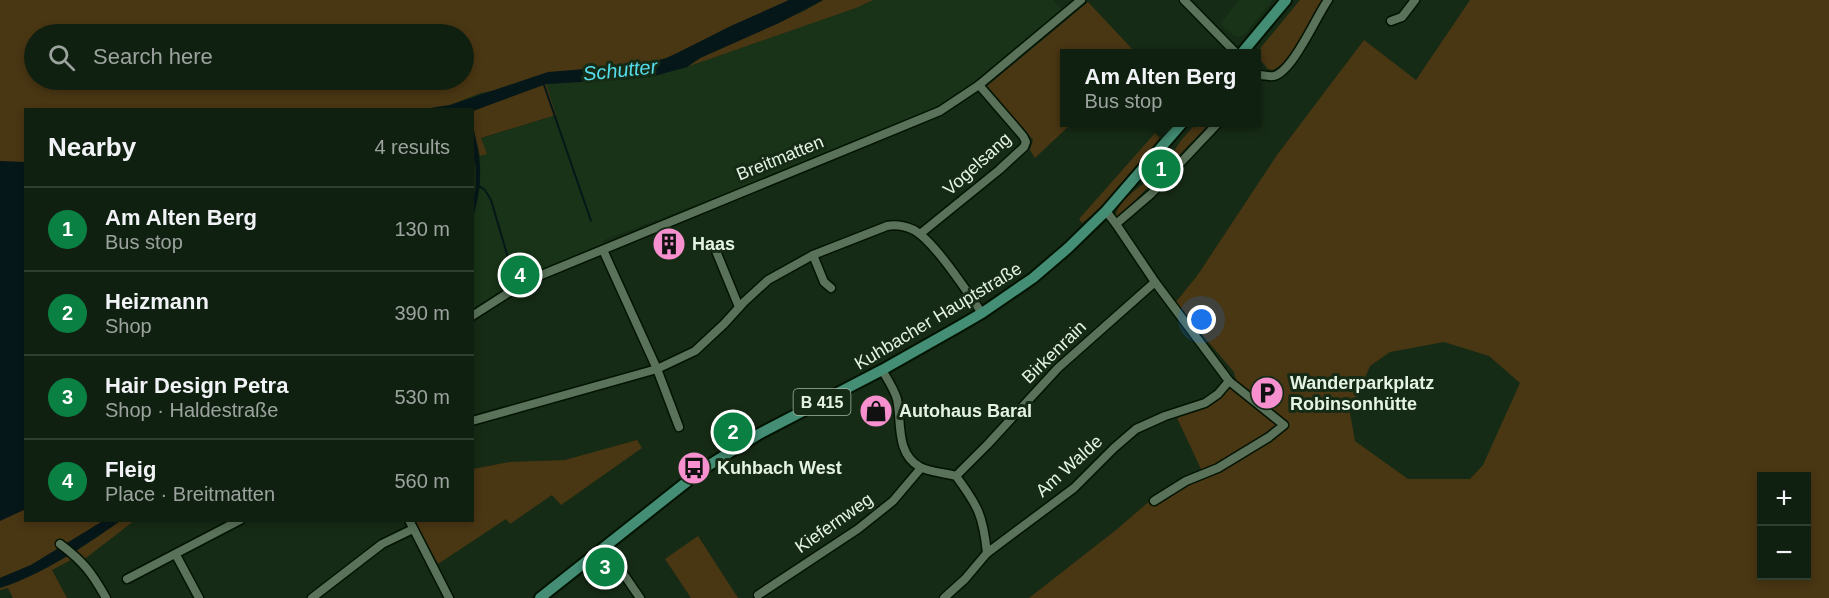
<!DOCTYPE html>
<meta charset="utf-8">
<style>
:root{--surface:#102010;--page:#1e2d1e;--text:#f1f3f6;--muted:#9ca39f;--line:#303e30;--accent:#0b8043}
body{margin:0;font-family:Arial,sans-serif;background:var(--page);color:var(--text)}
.controls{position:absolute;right:18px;bottom:18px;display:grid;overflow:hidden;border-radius:0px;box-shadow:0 3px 9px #0003}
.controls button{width:54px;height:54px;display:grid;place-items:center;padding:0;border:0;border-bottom:2px solid var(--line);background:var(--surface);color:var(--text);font:30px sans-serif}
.you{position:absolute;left:1202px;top:320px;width:21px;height:21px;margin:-15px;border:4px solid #fff;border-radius:50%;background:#1a73e8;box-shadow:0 0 0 9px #1a73e833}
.badge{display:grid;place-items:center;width:39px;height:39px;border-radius:50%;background:var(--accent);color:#fff;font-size:20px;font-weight:700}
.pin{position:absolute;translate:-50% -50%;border:3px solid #fff;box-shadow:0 2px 6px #0006}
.popup{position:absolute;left:1060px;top:49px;width:201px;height:78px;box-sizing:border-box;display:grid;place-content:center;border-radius:0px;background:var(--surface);filter:drop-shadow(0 2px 4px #0005);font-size:20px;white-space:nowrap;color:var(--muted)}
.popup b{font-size:22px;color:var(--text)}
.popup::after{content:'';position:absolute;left:50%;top:100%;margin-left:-12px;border:12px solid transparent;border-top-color:var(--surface)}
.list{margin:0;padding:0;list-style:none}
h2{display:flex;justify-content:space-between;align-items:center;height:78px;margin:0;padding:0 24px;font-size:26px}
h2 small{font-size:20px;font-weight:400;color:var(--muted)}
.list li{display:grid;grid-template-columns:39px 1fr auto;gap:18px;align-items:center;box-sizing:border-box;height:84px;padding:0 24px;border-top:2px solid var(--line)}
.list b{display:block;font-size:22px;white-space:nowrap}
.list p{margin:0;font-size:20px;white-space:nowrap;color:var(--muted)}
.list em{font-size:20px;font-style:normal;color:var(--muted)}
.icon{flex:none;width:33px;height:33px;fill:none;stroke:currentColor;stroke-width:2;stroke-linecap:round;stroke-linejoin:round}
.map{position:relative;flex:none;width:1829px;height:598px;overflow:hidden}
.search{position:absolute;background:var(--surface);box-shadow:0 3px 9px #0003;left:24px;top:24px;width:450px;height:66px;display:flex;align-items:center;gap:15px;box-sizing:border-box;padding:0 21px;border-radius:33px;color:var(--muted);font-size:22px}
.panel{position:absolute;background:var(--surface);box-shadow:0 3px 9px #0003;left:24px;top:108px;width:450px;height:414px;border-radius:0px}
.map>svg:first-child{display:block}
.built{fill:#183317}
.green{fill:#493613;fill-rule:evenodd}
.water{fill:#061719}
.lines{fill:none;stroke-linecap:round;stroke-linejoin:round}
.stream{stroke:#061719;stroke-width:2}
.minor-casing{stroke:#021302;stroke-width:11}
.major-casing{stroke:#021302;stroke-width:14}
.minor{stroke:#5a7259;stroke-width:8}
.major{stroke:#438e75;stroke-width:10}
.labels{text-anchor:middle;stroke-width:6;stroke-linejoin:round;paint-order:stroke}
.shield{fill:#162b15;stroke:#a7b7a6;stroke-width:1.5}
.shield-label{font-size:16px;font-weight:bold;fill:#e5f3e4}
.street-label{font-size:18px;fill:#e5f3e4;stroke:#162b15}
.poi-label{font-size:18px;font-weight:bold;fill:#e5f3e4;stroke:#162b15;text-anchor:start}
.water-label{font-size:20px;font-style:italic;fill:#55dced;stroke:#162b15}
</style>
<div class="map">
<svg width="1829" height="598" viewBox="0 0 1829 598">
<rect width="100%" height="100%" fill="#162b15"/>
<g class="built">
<path d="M873,0H1053L1062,10L981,79L935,109L798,166L602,241L604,246L473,314V218L480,187V156L486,153L480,139L556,115L546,84L630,79L654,76L687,67L856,8Z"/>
<path d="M1239,0H1273L1245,34L1238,37L1233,35L1220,24Z"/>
</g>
<g class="green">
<path d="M0,0H789C770,10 749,18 729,27C700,41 671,62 639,63L481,93L450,105L434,109L26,110L25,166H0ZM34,34H464V80H34Z"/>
<path d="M823,0H873L856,8L687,67L700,58L804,11Z"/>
<path d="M1300,0H1322C1307,24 1299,57 1273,70L1268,69L1258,57V51Z"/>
<path d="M1470,0H1829V598H1029L1116,530L1152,499L1202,471L1177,418L1215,402L1236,380L1234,372L1175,303L1197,276L1277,155L1364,40L1416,80ZM1444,342L1489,356L1520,383L1483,465L1470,479H1408L1355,441L1350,413L1370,366L1390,352ZM1762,476H1806V576H1762Z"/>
<path d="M1088,2L1136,53L1065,54V122L1072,123L1035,158L1030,150L1033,140L987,86Z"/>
<path d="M546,84L556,115L481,138L487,154L480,156L473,127L472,111Z"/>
<path d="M1164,123H1174L1170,132L1095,213L1082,223L1079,219Z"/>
<path d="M1197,123H1210L1123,213L1118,217L1116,216C1117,196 1159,177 1170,161C1173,157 1173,152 1176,148C1181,139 1190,131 1197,123Z"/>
<path d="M637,440L642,448L561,505L552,495L510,524L506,519L438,564L414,521L472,520L473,469L509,462L565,460Z"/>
<path d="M25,497L26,520L103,521L31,565L0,578V509Z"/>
<path d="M120,521H134L78,564L73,559L52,570L67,598H13L8,588L0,590V588C43,574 83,547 120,521Z"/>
<path d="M698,536L738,598H691L665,559Z"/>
</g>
<g class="water">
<path d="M789,0H823L779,23L700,58L687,67L654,76L630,79L546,84L473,111L424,109L450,105L548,72L622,66L665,59L731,26Z"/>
<path d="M473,127C482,164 483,181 473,218V203L476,186V168L473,153Z"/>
<path d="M0,161L25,162L26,509L0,521Z"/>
<path d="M103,521H120C83,547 43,574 0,588V578L31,565Z"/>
</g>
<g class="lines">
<g class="stream">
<path d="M543,82L591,221"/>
<path d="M479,186L485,190L491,200L512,271"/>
</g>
<defs>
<g id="minor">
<path d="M1184,0L1237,54"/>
<path d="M1391,21L1402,17L1415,0"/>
<path d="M1260,75C1264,75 1271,77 1274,76C1293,71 1316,17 1328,0"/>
<path d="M1106,211L1116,224L1155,282L1229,381L1284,425L1269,437L1218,468L1186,481L1154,501"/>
<path d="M1116,224L1151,194L1219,122"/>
<path d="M920,234L999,170L1024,147L1026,142L1023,136L979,85"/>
<path d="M603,250L657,369L679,427"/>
<path d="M716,251L739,307"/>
<path d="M813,255L824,282L831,288"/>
<path d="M472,316L511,291L534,278L940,111L979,85L1081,0"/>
<path d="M882,370C888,380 894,389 897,399C902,422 895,453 920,467C930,472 945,473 956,476C978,506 983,515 987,553"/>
<path d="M472,421L657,369L695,351L724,324L744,302L768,280L813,255L887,226C897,224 905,226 914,230C935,242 967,292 982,313"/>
<path d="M956,476L988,444L1058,368L1155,282"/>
<path d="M409,520L449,598"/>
<path d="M60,544C84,562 92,573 106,598"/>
<path d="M605,547L640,598"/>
<path d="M176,555L199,598"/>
<path d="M127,579L240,520"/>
<path d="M758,595L858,529L893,501L921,468"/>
<path d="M312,598L382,544L413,529"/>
<path d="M944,598L965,579L987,553L1074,488L1114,448L1136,429L1165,416L1205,403L1218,394L1229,381"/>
</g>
<g id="major">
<path d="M1241,54L1286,0"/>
<path d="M540,598L703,469L759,434L882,370L958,327L982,313L1033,278L1068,248L1106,211L1183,122"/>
</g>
</defs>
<use href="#minor" class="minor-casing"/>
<use href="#major" class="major-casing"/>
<use href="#minor" class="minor"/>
<use href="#major" class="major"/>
</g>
<defs>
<symbol id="building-disc" viewBox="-11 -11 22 22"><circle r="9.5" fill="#f790ce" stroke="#162b15"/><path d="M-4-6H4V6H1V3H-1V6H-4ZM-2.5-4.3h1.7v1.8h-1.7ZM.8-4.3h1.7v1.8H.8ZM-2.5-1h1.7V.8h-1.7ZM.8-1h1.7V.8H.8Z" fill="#111"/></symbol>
<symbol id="parking-disc" viewBox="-11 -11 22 22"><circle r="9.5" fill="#f790ce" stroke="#162b15"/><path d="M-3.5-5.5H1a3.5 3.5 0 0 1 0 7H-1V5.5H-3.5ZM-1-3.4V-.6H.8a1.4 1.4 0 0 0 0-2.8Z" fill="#111"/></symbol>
<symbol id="shop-disc" viewBox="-11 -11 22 22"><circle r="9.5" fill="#f790ce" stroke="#162b15"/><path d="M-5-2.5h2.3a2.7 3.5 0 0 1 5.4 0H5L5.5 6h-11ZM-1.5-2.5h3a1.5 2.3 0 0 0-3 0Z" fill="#111"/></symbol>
<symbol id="bus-disc" viewBox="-11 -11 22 22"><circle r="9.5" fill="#f790ce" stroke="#162b15"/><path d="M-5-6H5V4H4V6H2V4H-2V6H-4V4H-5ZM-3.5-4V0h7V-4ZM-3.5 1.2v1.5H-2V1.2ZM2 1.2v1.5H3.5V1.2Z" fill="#111"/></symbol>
</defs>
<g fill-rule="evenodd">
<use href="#building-disc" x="650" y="225" width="38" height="38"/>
<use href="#parking-disc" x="1248" y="374" width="38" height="38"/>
<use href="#shop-disc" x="857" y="392" width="38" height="38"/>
<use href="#bus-disc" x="675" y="449" width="38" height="38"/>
</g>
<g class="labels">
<rect class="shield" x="793.5" y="389" width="57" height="26" rx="4.5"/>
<g class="shield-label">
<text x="822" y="408">B 415</text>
</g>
<g class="street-label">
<text transform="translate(780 158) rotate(-22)" y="6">Breitmatten</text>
<text transform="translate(977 164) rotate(-42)" y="6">Vogelsang</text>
<text transform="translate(938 316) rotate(-31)" y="6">Kuhbacher Hauptstraße</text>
<text transform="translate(1054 352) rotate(-44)" y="6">Birkenrain</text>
<text transform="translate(1069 466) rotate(-42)" y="6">Am Walde</text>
<text transform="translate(834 523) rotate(-35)" y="6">Kiefernweg</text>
</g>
<g class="poi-label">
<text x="692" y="250">Haas</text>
<text x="1290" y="389">Wanderparkplatz<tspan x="1290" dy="21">Robinsonhütte</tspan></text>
<text x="899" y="417">Autohaus Baral</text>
<text x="717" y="474">Kuhbach West</text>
</g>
<g class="water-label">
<text transform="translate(620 70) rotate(-6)" y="7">Schutter</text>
</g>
</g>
</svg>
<div class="controls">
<button>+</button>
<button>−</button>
</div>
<div class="you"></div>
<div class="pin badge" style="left:1161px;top:169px">1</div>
<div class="popup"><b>Am Alten Berg</b>Bus stop</div>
<div class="pin badge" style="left:733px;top:432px">2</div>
<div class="pin badge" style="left:605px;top:567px">3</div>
<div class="pin badge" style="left:520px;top:275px">4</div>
<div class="search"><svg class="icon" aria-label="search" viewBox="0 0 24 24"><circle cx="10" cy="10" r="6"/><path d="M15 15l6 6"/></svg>Search here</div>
<section class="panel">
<h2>Nearby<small>4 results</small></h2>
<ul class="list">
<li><span class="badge">1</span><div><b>Am Alten Berg</b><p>Bus stop</p></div><em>130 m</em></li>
<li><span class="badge">2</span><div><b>Heizmann</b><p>Shop</p></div><em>390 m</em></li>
<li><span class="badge">3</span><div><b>Hair Design Petra</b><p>Shop · Haldestraße</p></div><em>530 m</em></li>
<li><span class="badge">4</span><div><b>Fleig</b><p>Place · Breitmatten</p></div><em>560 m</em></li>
</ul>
</section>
</div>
